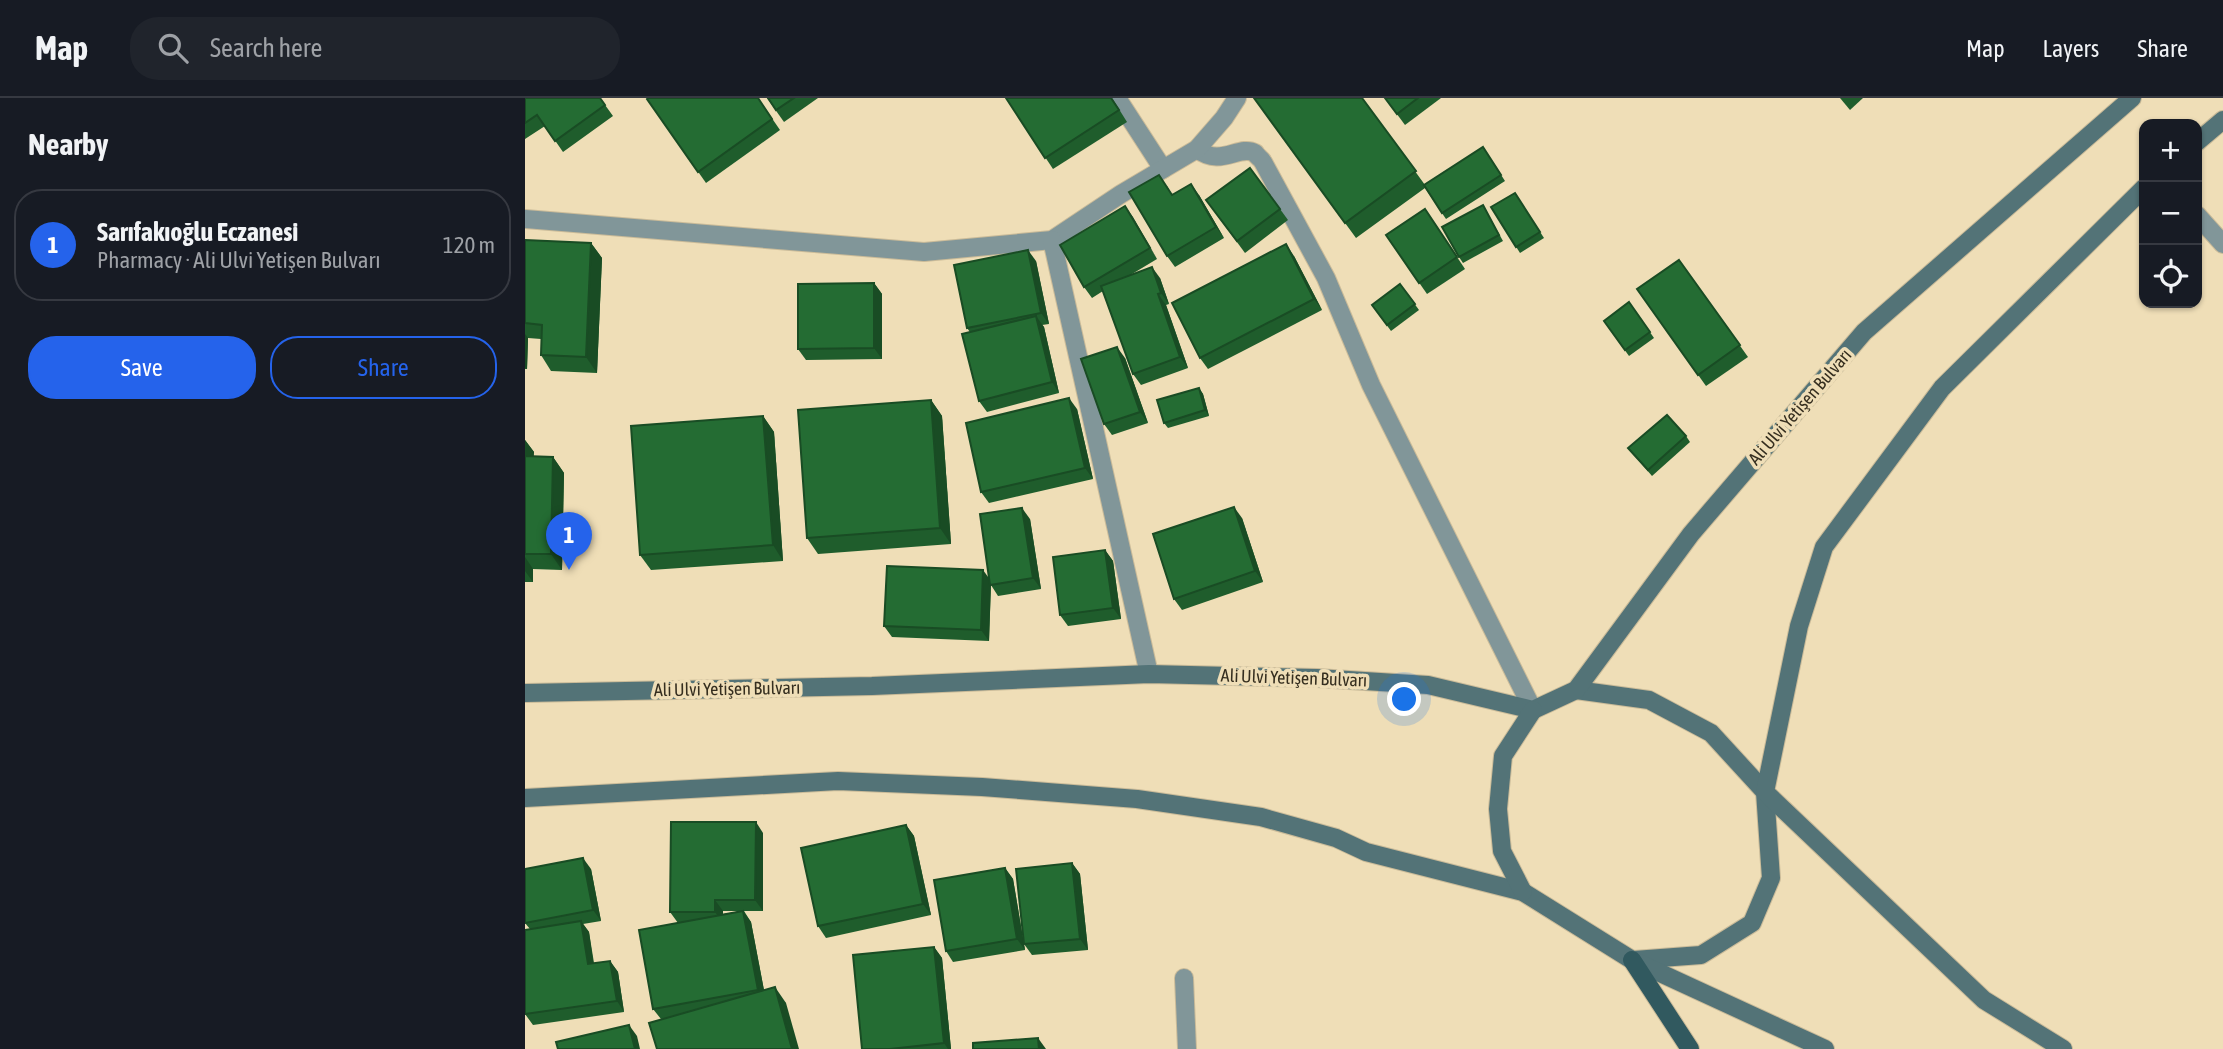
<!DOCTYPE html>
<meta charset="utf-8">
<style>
:root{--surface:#171b24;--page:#20242c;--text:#f1f3f6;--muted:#9ea1a6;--line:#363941;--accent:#2563eb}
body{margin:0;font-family:"Asap Condensed",sans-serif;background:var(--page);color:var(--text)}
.controls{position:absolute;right:21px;top:21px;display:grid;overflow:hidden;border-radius:14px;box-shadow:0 2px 5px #0004}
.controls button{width:63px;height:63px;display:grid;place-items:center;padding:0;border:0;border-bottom:2px solid var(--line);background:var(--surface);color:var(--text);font:35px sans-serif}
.you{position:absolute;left:880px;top:602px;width:24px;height:24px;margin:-18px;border:5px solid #fff;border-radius:50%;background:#1a73e8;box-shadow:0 0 0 10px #1a73e833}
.badge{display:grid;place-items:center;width:46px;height:46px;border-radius:50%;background:var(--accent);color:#fff;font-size:23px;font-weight:700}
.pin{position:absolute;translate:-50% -58px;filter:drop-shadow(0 2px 4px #0008)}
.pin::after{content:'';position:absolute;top:37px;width:24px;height:21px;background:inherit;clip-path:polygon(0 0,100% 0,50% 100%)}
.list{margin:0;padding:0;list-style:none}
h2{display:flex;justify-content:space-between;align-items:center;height:91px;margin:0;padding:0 28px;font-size:30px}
h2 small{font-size:23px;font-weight:400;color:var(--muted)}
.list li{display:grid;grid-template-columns:46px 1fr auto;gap:21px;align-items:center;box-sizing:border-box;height:112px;margin:0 14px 14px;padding:0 14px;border:2px solid var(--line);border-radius:28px}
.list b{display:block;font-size:26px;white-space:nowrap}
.list p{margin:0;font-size:23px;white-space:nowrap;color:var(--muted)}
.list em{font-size:23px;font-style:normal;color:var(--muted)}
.actions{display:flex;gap:14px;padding:21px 28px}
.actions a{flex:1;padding:16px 0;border:2px solid var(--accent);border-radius:28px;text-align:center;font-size:24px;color:var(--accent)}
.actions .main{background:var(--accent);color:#fff}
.icon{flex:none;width:38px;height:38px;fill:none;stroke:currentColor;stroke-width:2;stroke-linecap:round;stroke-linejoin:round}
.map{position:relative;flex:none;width:1698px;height:951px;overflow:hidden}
header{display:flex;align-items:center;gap:42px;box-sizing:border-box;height:98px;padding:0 35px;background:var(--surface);border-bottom:2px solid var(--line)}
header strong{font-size:33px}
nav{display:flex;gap:38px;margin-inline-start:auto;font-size:24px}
.search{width:490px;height:63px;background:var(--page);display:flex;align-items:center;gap:18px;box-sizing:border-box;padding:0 24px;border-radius:28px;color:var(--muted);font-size:26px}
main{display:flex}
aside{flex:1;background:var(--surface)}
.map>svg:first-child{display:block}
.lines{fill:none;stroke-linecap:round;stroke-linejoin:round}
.minor-casing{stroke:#cabb99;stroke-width:20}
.secondary-casing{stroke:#cabb99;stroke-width:20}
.primary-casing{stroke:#cabb99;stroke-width:20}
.minor{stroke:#819699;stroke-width:18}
.secondary{stroke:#537377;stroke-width:18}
.primary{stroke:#31595f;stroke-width:18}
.wall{fill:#1f5d2c;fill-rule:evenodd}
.shaded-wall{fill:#194c24}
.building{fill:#246c33;stroke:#194c24;stroke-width:2}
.labels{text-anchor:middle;stroke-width:7;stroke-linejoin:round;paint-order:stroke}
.street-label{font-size:18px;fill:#352e1f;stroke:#efdeb7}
</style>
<header>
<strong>Map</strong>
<div class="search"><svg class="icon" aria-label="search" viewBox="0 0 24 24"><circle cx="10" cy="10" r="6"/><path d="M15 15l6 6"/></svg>Search here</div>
<nav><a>Map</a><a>Layers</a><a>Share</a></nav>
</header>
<main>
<aside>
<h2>Nearby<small></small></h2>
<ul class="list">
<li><span class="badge">1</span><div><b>Sarıfakıoğlu Eczanesi</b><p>Pharmacy · Ali Ulvi Yetişen Bulvarı</p></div><em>120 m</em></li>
</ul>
<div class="actions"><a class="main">Save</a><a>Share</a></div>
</aside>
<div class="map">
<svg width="1698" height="951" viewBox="0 0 1698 951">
<rect width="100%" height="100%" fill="#efdeb7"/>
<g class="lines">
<defs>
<g id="minor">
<path d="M592,0L638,71"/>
<path d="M672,51C696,70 714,46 730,55C730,56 738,63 738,64L801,180L846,287L1008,612"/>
<path d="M1672,117L1698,146"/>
<path d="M0,121L399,154L527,142L596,96L672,51L699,20L712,0"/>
<path d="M527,142L624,576"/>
<path d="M659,880L662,951"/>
</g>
<g id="secondary">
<path d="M1672,44L1698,22"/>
<path d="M1051,592L1124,602L1186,635L1240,694L1246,780L1227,825L1176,857L1109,862"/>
<path d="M0,595L347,588L624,576L792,580L903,587L1008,612L1051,592L1166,436L1339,234L1607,0"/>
<path d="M0,700L313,683L457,689L612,701L736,719L811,740L841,754L998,794L1107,862L1300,951"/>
<path d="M998,794L977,753L973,711L978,658L1008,612"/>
<path d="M1538,951L1459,902L1240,694L1274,528L1299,449L1417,290L1619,90"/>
</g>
<path id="primary" d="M1107,862L1165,951"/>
</defs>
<use href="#minor" class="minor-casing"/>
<use href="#secondary" class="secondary-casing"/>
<use href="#primary" class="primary-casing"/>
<use href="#minor" class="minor"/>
<use href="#secondary" class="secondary"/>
<use href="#primary" class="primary"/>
</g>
<g class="wall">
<path d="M0,0H75L88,18L38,54L20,28L0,41Z"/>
<path d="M233,0L255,32L181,85L122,1Z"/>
<path d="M242,0H293L259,24Z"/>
<path d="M481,0H587L602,24L528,71Z"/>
<path d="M729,0H837L900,87L958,49L980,83L921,121L900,90L831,140Z"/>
<path d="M860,0H916L880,27Z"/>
<path d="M1315,0H1338L1325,12Z"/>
<path d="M725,70L763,122L720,155L681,102Z"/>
<path d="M642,88L647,97H674L699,140L650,169L642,158Z"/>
<path d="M990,95L1019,140L995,155L966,109Z"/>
<path d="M958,107L978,143L938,165L934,159Z"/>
<path d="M600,108L632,161L607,176L635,180L644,206L641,207L663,270L616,287L608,276L578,193L567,200L559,189Z"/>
<path d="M900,111L940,171L902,196L861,137Z"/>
<path d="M0,142L66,145L77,160L72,275L26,273L16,257V241L3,240L2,271H0Z"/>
<path d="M769,158L797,212L683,271L675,260Z"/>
<path d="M1154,162L1223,259L1181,288L1112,191Z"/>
<path d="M511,163L524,226L517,227L519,229L534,295L462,314L454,303L445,234L442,230Z"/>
<path d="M349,185L357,196V261L281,262L273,251Z"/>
<path d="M875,186L894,212L866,233L847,207Z"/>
<path d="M1104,204L1129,240L1104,258L1079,223Z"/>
<path d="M600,260L623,325L587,337L579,326Z"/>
<path d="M674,290L678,296L684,318L643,330L639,325Z"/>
<path d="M406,302L417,318L426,446L293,456L282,440Z"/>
<path d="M552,311L568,381L464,405L456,394Z"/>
<path d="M238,318L249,334L258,463L126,472L115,457Z"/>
<path d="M1161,338L1165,344L1127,378L1103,350Z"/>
<path d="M0,342L9,354L8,358L28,359L39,375L37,472L8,471V484H0Z"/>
<path d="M717,420L738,484L657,512L649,501Z"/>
<path d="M505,421L516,491L473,498L466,487L464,543L367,539L359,528L464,481Z"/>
<path d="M580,452L588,463L596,521L543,528L535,517Z"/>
<path d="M381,727L389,738L406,817L301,840L293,828Z"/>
<path d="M238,735V813H219L226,824L239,892L261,905L136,921L128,911L153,825L145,814ZM198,813H216L198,816Z"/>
<path d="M547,765L555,776L563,852L507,857L499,846Z"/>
<path d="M480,770L488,781L500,852L428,864L421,853Z"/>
<path d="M66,771L76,823L58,826L64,834L69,865L85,863L93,874L99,914L8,927L0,916L5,831L0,825Z"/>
<path d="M409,849L417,860L426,951H337Z"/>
</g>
<g class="shaded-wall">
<path d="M666,86L674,97L699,140L691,129Z"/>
<path d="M600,108L608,119L632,161L625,150Z"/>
<path d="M66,145L77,160L72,275L61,259Z"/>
<path d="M761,146L769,158L797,212L789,201Z"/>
<path d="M503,152L511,163L524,226L516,215Z"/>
<path d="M627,169L635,180L644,206L636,195Z"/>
<path d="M349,185L357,196V261L349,250Z"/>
<path d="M633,196L641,207L663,270L655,259Z"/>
<path d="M511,218L519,229L534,295L527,284Z"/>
<path d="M0,236L3,240L2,271L0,269Z"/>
<path d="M592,249L600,260L623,325L615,314Z"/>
<path d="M674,290L678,296L684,318L680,312Z"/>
<path d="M544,300L552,311L568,381L560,370Z"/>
<path d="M406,302L417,318L426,446L415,430Z"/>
<path d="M238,318L249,334L258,463L248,447Z"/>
<path d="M0,342L9,354L8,374L0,362Z"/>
<path d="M28,359L39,375L37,472L26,456Z"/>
<path d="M709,409L717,420L738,484L730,473Z"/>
<path d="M497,410L505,421L516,491L508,480Z"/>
<path d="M580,452L588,463L596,521L588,510Z"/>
<path d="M0,459L8,471V484L0,473Z"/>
<path d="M458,472L466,483L464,543L456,532Z"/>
<path d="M231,724L238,735V813L230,802Z"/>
<path d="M381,727L389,738L406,817L398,806Z"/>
<path d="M58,760L66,771L76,823L68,812Z"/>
<path d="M547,765L555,776L563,852L555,841Z"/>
<path d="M480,770L488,781L500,852L492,841Z"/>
<path d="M190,802L198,813V825L190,814Z"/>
<path d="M218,813L226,824L241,903L233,892Z"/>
<path d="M56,823L64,834L70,877L63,866Z"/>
<path d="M409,849L417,860L426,951H423L419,945Z"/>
<path d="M85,863L93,874L99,914L92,903Z"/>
<path d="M250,889L261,905L274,951H267Z"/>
<path d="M104,927L112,938L115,951H110Z"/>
<path d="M513,940L521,951H514Z"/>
</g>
<g class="building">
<path d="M0,0H75L80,7L30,43L12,17L0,25Z"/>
<path d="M123,0H233L247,21L173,74L122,1Z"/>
<path d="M243,0H269L251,12Z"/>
<path d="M481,0H586L594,12L520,60Z"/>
<path d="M729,0H837L891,73L820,125Z"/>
<path d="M860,0H893L872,16Z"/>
<path d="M958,49L976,77L917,115L899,87Z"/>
<path d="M725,70L755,111L712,143L681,102Z"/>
<path d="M634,77L647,97L666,86L691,129L642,158L604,94Z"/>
<path d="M990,95L1015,134L991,149L966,109Z"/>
<path d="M958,107L974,137L934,159L917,129Z"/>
<path d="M600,108L625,150L559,189L535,147Z"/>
<path d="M900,111L932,159L894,185L861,137Z"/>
<path d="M0,142L66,145L61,259L16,257L17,227L0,225Z"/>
<path d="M761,146L789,201L675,260L647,205Z"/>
<path d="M503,152L516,215L442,230L429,167Z"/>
<path d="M1154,162L1215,247L1173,277L1112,191Z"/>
<path d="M627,169L636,195L633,196L655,259L608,276L576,188Z"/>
<path d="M349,185V250L273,251V186Z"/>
<path d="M875,186L890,206L862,227L847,207Z"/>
<path d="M1104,204L1125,234L1100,252L1079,223Z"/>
<path d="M511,218L527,284L454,303L437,236Z"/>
<path d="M592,249L615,314L579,326L556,261Z"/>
<path d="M674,290L680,312L639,325L632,302Z"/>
<path d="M544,300L560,370L456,394L441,325Z"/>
<path d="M406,302L415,430L282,440L273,312Z"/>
<path d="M1142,317L1161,338L1123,372L1103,350Z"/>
<path d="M238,318L248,447L115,457L106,328Z"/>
<path d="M0,358L28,359L26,456H0Z"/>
<path d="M709,409L730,473L649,501L628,436Z"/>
<path d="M497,410L508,480L465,487L455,416Z"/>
<path d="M580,452L588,510L535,517L528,459Z"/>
<path d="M362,468L458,472L456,532L359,528Z"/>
<path d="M146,724H231L230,802H190V814H145Z"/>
<path d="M381,727L398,806L293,828L276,750Z"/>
<path d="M58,760L68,812L0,825V771Z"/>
<path d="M547,765L555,841L499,846L491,771Z"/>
<path d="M480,770L492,841L421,853L409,782Z"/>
<path d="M218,813L233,892L128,911L114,832Z"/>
<path d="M56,823L63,866L85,863L92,903L0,916V832Z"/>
<path d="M409,849L419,945L365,951H337L328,857Z"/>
<path d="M250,889L267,951H132L124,925Z"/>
<path d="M104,927L110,951H33L31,944Z"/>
<path d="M513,940L514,951H448V945Z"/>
</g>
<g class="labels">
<g class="street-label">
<text transform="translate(1275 309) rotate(-49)" y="6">Ali Ulvi Yetişen Bulvarı</text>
<text transform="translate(769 580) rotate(2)" y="6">Ali Ulvi Yetişen Bulvarı</text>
<text transform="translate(202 591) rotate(-1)" y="6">Ali Ulvi Yetişen Bulvarı</text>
</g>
</g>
</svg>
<div class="controls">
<button>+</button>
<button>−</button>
<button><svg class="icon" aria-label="locate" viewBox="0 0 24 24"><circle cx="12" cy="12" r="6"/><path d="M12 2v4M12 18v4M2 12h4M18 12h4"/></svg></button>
</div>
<div class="you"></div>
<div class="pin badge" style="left:44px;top:472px">1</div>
</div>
</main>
